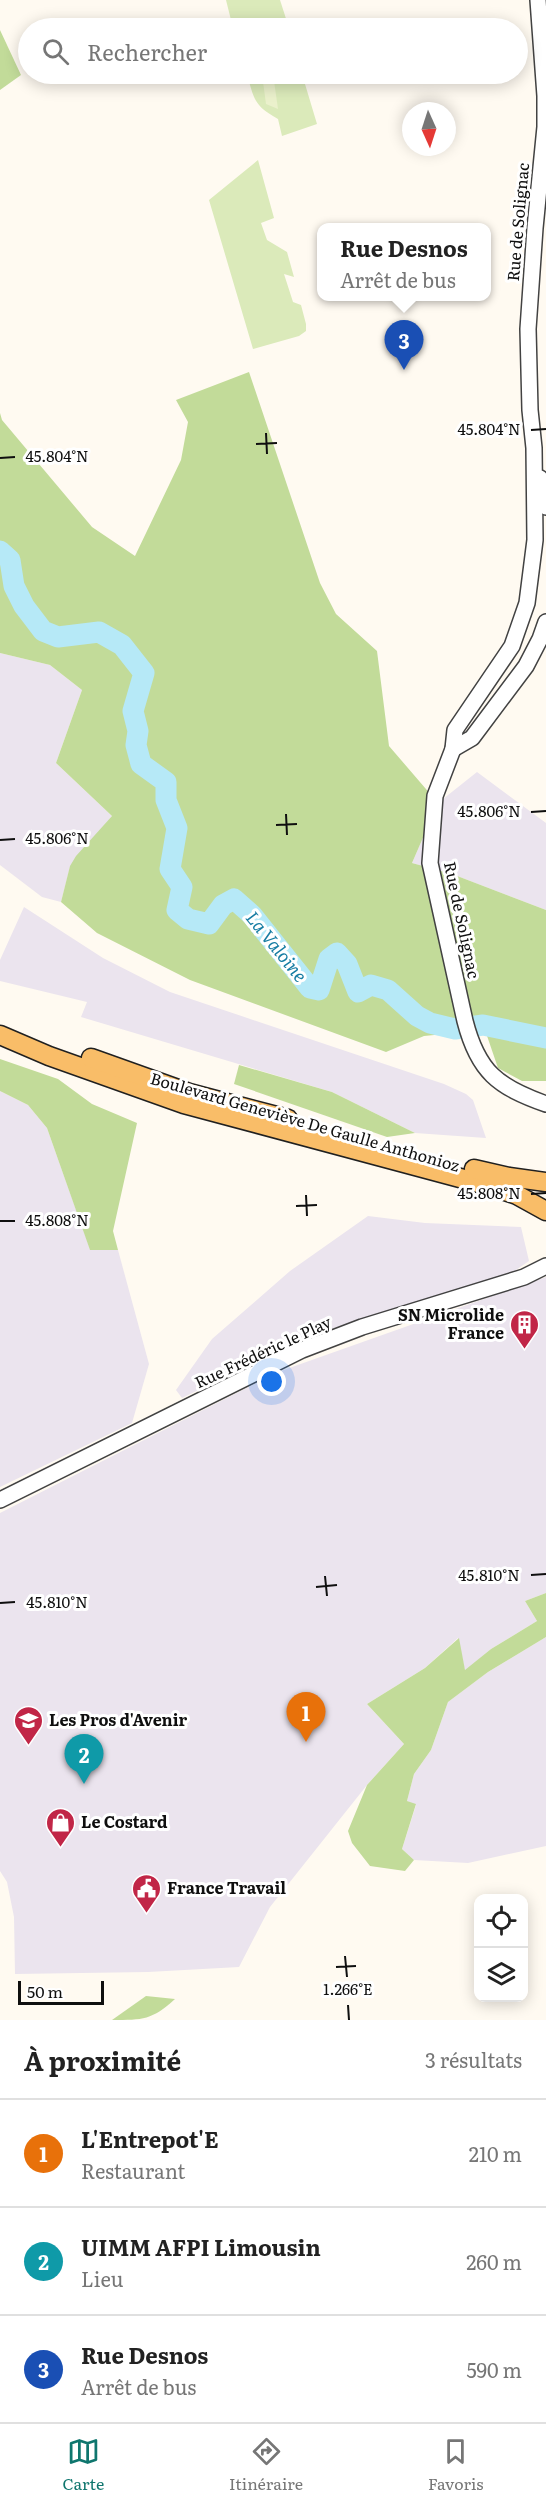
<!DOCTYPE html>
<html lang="fr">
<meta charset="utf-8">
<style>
:root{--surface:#fff;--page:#f2f2f2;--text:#222;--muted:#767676;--line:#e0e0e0;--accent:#0f766e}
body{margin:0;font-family:Literata,serif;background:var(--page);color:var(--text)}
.controls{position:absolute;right:18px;bottom:18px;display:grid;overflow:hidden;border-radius:12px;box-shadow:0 3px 15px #0003}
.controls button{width:54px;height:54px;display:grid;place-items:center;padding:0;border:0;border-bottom:2px solid var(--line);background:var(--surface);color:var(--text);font:30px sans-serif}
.compass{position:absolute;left:402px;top:102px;width:54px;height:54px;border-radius:50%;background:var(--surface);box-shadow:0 3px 15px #0003;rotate:177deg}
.scale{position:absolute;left:18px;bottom:15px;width:86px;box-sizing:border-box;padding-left:6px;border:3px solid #0f0f0f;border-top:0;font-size:16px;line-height:21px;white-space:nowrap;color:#0f0f0f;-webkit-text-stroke:4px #fff;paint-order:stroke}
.you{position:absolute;left:272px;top:1382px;width:21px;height:21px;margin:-15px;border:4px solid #fff;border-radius:50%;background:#1a73e8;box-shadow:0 0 0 9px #1a73e833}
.badge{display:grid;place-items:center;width:39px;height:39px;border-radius:50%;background:var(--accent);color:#fff;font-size:20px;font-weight:700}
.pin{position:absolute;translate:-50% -50px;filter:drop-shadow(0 2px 3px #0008)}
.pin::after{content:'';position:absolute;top:32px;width:21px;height:18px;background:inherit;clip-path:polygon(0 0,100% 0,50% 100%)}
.popup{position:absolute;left:317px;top:223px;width:174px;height:78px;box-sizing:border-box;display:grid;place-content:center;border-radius:12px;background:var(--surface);filter:drop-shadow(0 2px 4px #0005);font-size:20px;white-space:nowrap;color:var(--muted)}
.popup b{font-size:22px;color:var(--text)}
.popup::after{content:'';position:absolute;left:50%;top:100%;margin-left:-12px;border:12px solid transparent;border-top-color:var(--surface)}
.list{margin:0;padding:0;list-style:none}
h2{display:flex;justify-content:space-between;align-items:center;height:78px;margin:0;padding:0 24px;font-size:26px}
h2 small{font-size:20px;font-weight:400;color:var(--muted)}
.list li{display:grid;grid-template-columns:39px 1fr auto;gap:18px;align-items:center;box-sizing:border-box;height:108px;padding:0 24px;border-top:2px solid var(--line)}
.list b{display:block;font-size:22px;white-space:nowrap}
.list p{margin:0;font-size:20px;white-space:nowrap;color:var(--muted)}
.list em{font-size:20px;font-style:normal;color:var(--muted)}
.icon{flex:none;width:33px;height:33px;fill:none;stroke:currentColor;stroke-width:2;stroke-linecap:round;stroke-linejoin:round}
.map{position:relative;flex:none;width:546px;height:2020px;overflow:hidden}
.search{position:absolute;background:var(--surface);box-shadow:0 3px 15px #0003;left:18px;right:18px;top:18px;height:66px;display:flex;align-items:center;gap:15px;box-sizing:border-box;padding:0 21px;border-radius:33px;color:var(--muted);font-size:22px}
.sheet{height:402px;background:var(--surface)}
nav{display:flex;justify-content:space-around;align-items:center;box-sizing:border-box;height:84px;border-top:2px solid var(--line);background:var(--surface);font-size:16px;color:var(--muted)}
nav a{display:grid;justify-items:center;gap:3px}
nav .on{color:var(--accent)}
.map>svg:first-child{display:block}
.industrial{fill:#ebe4ee}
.green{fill:#dbeaba}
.forest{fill:#c2db99}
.pitch{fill:#ebf1cc}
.water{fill:#b6e9f7;stroke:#3cacce;stroke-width:1.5}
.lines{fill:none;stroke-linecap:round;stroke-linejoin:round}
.river{stroke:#b6e9f7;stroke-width:21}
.tertiary-casing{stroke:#424242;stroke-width:18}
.primary-casing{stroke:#202020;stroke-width:21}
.tertiary{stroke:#fff;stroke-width:15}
.primary{stroke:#f9bd68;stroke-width:18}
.ticks{fill:none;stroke:#0f0f0f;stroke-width:2}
.labels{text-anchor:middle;stroke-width:6;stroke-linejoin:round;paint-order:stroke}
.street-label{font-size:16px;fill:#0f0f0f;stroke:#fff}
.poi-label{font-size:16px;font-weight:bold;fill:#0f0f0f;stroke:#fff;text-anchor:start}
.water-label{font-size:18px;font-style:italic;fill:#177da3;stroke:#fff}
.ticks-label{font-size:15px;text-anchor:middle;fill:#0f0f0f;stroke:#fff;stroke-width:6;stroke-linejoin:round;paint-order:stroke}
</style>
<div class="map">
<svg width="546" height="2020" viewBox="0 0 546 2020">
<rect width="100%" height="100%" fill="#fffaf1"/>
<g class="industrial">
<path d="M0,653L50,665L82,690L56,763L112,816L70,867L61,902L42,897L0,865Z"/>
<path d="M477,772L546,823V910L452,874L412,863L438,803Z"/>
<path d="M24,907L103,958L170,992L444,1084L466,1094L473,1100L486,1138L415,1133L332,1092L81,1017L87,1002L0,981V960Z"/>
<path d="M0,1091L28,1105L47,1128L90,1249L118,1250L149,1364L132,1423L0,1487Z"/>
<path d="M368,1216L425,1223L521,1227L529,1261L513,1272L334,1328L279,1351L182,1398L176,1390L212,1339L290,1271Z"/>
<path d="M546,1277V1593L525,1601L537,1621L491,1649L465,1671L458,1638L425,1668L367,1704L404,1744L367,1785L270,1907L239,1967L148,1972L15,1974L14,1917L7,1882L0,1871V1513L278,1372Z"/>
<path d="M546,1637V1846L468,1863L414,1860L402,1849L416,1805L407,1801L414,1774L431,1750L448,1702L488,1672Z"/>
</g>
<g class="green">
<path d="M226,0H280L289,28H233Z"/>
<path d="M247,74H302L317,124L282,136L278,119C254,106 254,99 247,74Z"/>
<path d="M258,160L274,218L261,223L267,240L287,252L294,277L284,274L293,302L301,305L306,324V331L299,336L253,349L209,200Z"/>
</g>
<g class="forest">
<path d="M0,30L21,75L0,90Z"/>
<path d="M249,372L320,583L336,614L377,651L389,746L438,803L412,863L452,874L546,910V1081H522L498,1068L485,1030L424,1036L386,1052L190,980L97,933L61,902L70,866L76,856L112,816L56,763L82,690L50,665L0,653V413L2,420L92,527L135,556L181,460L188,422L176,400Z"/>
<path d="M0,1059L58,1079L92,1104L137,1123L113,1231L118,1250H90L47,1128L28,1105L0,1091Z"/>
<path d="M239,1065L332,1092L415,1133L387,1137L234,1084Z"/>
<path d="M546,1593V1637L488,1672L448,1702L431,1750L414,1774L407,1801L416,1804L402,1849L414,1860L405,1871L370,1866L352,1843L348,1831L367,1785L404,1744L367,1704L425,1668L459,1638L465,1670L491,1649L537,1621L525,1601Z"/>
<path d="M146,1996L175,1999C152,2020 143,2020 112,2020Z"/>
</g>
<path class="pitch" d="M262,74H273L278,109L266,104Z"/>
<path class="water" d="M476,1019H486L546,1032V1047L503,1034L479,1031Z"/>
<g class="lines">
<path class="river" d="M0,551L10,560L14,586L24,606L43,631L58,637L99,632L122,645L144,673L133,711L138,731L136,745L141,764L166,782V800L177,828L170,869L182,887L177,910L188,919L209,924L223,905L234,899L252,915L310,988L319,990L329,959L337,953L347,964L358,992L371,985L388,990L417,1016L430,1023L455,1029L483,1025L546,1038"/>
<defs>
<g id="tertiary">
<path d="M538,0L545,96V127L535,228L528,329L530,410L534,448L535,540L527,603L512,646L455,730L453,749L435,796L430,863L465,1021C478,1072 498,1087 546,1104"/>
<path d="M540,478L546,507"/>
<path d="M453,749L472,738L526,666L540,639L546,622"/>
<path d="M0,1500L302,1350L362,1327L524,1277L546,1266"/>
</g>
<g id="primary">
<path d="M0,1035L49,1056L184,1104L490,1186L517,1195L546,1211"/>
<path d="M91,1058L189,1093L288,1119"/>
<path d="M474,1169L509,1177L546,1182"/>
</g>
</defs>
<use href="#tertiary" class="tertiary-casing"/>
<use href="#primary" class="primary-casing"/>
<use href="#tertiary" class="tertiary"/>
<use href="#primary" class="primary"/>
</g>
<path class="ticks" d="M531,430L546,429M266,433L267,454M256,444L277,443M0,458L15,457M531,812L546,811M286,814L287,835M276,825L297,824M0,840L15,839M531,1194L546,1193M306,1195L307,1216M296,1206L317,1205M0,1221H15M531,1575L546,1574M325,1576L327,1596M316,1587L337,1585M0,1603L15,1602M345,1956L347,1977M336,1967L356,1966M348,2005L349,2020"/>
<defs>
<symbol id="building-pin" viewBox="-11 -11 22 30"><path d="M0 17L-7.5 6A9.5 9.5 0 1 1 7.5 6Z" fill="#c12647" stroke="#fff"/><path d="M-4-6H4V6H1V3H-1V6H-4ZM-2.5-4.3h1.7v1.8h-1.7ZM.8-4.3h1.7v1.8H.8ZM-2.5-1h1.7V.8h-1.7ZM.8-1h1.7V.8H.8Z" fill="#fff"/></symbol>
<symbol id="school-pin" viewBox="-11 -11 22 30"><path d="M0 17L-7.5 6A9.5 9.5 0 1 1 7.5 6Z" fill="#c12647" stroke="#fff"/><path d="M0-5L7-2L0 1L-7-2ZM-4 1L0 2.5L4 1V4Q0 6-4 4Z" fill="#fff"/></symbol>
<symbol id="shop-pin" viewBox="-11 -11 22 30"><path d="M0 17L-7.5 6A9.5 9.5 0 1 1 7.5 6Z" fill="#c12647" stroke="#fff"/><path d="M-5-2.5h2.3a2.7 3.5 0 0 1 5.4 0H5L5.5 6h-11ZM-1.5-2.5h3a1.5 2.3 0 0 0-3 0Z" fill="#fff"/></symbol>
<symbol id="civic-pin" viewBox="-11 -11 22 30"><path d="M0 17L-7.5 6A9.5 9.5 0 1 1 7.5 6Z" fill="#c12647" stroke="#fff"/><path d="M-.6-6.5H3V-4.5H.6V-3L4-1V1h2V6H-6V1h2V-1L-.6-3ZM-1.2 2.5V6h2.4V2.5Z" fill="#fff"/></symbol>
</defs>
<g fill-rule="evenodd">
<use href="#building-pin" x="508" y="1308" width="33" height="45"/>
<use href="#school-pin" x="12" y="1704" width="33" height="45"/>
<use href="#shop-pin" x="44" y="1806" width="33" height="45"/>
<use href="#civic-pin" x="130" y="1872" width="33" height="45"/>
</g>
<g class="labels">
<g class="street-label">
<text transform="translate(518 222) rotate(-85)" y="6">Rue de Solignac</text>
<text transform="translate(462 920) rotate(78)" y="6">Rue de Solignac</text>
<text transform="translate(305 1122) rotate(16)" y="6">Boulevard Geneviève De Gaulle Anthonioz</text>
<text transform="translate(263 1352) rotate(-25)" y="6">Rue Frédéric le Play</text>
</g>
<g class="poi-label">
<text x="504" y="1321" text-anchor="end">SN Microlide<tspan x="504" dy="18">France</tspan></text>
<text x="49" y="1726">Les Pros d'Avenir</text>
<text x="81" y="1828">Le Costard</text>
<text x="167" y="1894">France Travail</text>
</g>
<g class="water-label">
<text transform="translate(276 947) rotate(51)" y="6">La Valoine</text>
</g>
</g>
<g class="ticks-label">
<text x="489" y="435">45.804°N</text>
<text x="57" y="462">45.804°N</text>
<text x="489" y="817">45.806°N</text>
<text x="57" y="844">45.806°N</text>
<text x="489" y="1199">45.808°N</text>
<text x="57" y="1226">45.808°N</text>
<text x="489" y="1581">45.810°N</text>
<text x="57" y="1608">45.810°N</text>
<text x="348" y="1995">1.266°E</text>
</g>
</svg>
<div class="controls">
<button><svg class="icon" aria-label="locate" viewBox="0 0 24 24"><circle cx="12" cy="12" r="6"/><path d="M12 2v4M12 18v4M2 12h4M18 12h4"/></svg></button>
<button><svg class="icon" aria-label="layers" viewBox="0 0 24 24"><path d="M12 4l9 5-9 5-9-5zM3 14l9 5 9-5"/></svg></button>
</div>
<svg class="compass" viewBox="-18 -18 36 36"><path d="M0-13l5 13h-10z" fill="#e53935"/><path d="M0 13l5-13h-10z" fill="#767676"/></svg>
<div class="scale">50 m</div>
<div class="you"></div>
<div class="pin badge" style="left:306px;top:1742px;background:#e8710a">1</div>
<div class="pin badge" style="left:84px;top:1784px;background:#0f9aa8">2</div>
<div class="pin badge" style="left:404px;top:370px;background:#1a4fb4">3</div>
<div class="popup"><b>Rue Desnos</b>Arrêt de bus</div>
<div class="search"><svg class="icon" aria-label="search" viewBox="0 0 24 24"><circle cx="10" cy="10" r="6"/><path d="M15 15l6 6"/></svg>Rechercher</div>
</div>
<section class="sheet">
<h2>À proximité<small>3 résultats</small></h2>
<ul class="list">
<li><span class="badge" style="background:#e8710a">1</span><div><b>L'Entrepot'E</b><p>Restaurant</p></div><em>210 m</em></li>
<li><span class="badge" style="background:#0f9aa8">2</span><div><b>UIMM AFPI Limousin</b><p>Lieu</p></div><em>260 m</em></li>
<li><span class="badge" style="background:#1a4fb4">3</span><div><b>Rue Desnos</b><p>Arrêt de bus</p></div><em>590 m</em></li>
</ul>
</section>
<nav>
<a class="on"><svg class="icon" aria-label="map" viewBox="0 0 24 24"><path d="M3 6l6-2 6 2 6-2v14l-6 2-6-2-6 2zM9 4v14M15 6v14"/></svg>Carte</a>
<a><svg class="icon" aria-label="directions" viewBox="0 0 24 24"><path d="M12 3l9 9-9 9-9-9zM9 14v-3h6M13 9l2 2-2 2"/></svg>Itinéraire</a>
<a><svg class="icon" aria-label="saved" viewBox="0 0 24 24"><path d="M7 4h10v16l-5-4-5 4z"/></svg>Favoris</a>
</nav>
